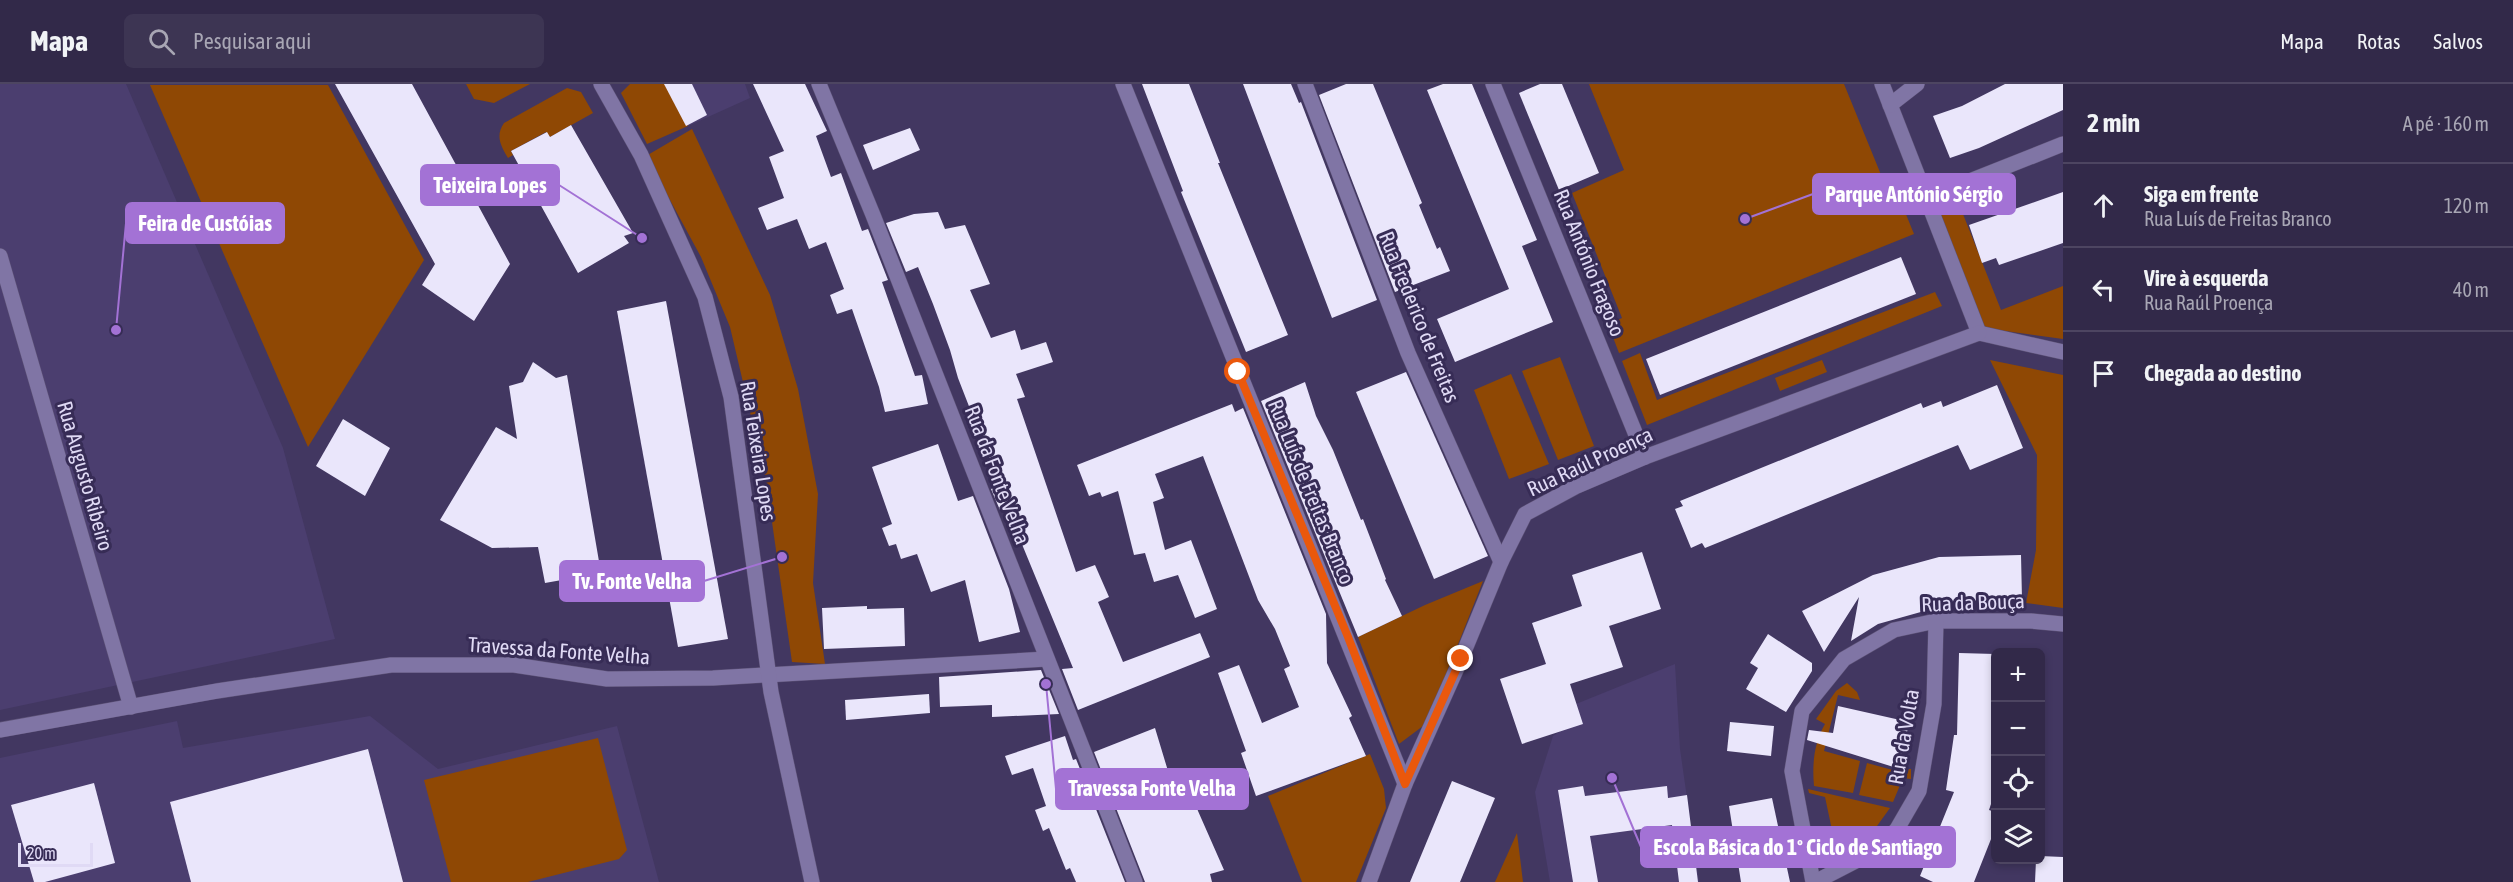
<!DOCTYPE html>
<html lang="pt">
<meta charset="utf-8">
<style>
:root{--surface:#322949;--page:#3d3553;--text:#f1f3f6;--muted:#a8a6b4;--line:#4d4561}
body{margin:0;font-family:"Asap Condensed",sans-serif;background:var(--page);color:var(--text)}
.controls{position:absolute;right:18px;bottom:18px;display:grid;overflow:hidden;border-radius:9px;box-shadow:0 3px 9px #0003}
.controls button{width:54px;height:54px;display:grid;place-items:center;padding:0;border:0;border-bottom:2px solid var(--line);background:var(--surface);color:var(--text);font:30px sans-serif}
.scale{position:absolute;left:18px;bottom:15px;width:75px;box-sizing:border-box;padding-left:6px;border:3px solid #e0daf5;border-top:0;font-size:16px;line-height:21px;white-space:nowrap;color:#e0daf5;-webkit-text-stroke:4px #372c56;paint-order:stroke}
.stop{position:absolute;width:18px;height:18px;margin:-14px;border:4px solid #ea580c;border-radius:50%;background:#fff}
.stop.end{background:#ea580c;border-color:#fff;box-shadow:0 2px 6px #0008}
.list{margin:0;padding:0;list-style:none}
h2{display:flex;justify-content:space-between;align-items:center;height:78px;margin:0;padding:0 24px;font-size:26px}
h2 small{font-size:20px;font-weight:400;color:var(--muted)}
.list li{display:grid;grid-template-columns:39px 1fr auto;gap:18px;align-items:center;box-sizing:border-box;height:84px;padding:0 24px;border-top:2px solid var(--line)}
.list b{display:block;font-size:22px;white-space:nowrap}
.list p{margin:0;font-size:20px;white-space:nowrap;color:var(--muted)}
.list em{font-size:20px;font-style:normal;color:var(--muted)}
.icon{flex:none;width:33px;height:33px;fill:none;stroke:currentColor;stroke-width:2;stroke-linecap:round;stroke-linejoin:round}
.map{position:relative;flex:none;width:2063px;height:798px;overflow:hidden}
header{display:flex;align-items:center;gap:36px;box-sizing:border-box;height:84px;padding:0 30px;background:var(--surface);border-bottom:2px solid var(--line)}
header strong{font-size:28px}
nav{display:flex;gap:33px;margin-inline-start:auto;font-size:21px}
.search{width:420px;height:54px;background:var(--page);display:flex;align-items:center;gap:15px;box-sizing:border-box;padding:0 21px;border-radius:9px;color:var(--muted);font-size:22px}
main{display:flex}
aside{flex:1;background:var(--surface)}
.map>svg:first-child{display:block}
.built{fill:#4b3e6f}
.green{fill:#8f4804}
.building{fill:#eae6fb}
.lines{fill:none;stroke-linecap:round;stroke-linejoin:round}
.minor-casing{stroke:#5c5276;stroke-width:16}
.tertiary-casing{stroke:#5c5276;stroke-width:16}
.minor{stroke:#8075a5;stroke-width:15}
.tertiary{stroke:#8075a5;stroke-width:15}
.route{stroke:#ea580c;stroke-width:8}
.labels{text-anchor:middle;stroke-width:6;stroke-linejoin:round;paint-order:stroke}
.street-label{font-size:21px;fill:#e0daf5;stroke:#372c56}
.leader{fill:none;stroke:#a372d5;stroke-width:2}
.callout-dot{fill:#a372d5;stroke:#372c56;stroke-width:2}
.callout{fill:#a372d5;stroke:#a372d5;stroke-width:2}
.callout-label{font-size:22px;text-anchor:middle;font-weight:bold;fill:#fff}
</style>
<header>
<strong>Mapa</strong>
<div class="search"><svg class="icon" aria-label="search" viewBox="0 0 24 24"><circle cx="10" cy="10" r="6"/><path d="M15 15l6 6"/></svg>Pesquisar aqui</div>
<nav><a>Mapa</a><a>Rotas</a><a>Salvos</a></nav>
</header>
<main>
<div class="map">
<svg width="2063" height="798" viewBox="0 0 2063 798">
<rect width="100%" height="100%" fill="#423761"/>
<g class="built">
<path d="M0,0H126L283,364L335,555L0,626Z"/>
<path d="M665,0H745L750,14L688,42Z"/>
<path d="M1675,580L1680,665L1699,798H1550L1535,708L1553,652L1576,637L1571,622Z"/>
<path d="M370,632L438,685L617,642L659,798H0V674L177,637L183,664Z"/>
</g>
<g class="green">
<path d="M466,0H530L494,19L474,15Z"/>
<path d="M630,0H665L688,42L647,60L621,9Z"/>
<path d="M1589,0H1844L1886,103L1903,123L1914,150L1619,269L1608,240L1622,234L1572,109L1624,86Z"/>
<path d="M150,1H328L424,176L308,363Z"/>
<path d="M567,4L581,8L593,29L550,53L546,48L511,67L513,71L508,74C501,62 495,52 504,39Z"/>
<path d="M692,45L770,211L798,305L818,410L813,499L825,580L792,578L766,396L730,243L701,173L646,72Z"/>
<path d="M1959,120L2001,226L2063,202V255L1984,244L1938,129Z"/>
<path d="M1935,208L1942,222L1647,341L1622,277L1640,269L1657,316Z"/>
<path d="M1560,273L1594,362L1558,376L1522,287Z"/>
<path d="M1822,276L1827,288L1780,307L1775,294Z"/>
<path d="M1990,276L2063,291V524L2026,519L2036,466L2037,371Z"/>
<path d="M1511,290L1549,380L1509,395L1474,306Z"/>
<path d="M1483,497L1427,639L1399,660L1358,553L1425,521Z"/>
<path d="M1847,599L1857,608L1860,616L1838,611L1824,667L1860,677L1853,709L1814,702C1812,680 1814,659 1825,640L1816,635L1836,607Z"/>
<path d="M598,654L627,766L619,775L528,798H451L424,696Z"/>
<path d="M1370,670L1384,705L1386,724L1356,798H1302L1268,712Z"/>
<path d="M1867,679L1907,690L1909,685H1911V695L1903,694L1893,718L1859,711Z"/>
<path d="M1808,705L1890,724L1869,753L1836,765L1825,713L1809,709Z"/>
<path d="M1517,749L1523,798H1495Z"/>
</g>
<g class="building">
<path d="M335,0H412L510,180L474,237L422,201L435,180Z"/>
<path d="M664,0H692L707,31L686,42Z"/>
<path d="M753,0H805L827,47L816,52L831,93L841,89L862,147L868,145L888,196L882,198L915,292L922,291L928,320L885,328L879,303L852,225L837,230L830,211L844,205L826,158L809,165L797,135L767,146L758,124L784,114L769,73L784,67Z"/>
<path d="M1142,0H1189L1220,79H1218L1288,251L1246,268L1181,108L1183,107Z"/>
<path d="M1243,0H1291L1299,19L1301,18L1377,216L1332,234Z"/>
<path d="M1346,0H1373L1422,119L1419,121L1437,165L1440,163L1450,187L1395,208L1319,11Z"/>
<path d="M1443,0H1472L1537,156L1522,162L1553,238L1455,278L1437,235L1509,205L1427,6Z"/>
<path d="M1540,0H1562L1599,89L1559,106L1519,9Z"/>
<path d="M2005,0H2063V26L1979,64L1950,74L1933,32L1962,22Z"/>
<path d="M571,41L633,149L624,152L629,159L578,189L511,67L547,48L550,53Z"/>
<path d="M910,44L920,66L873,86L863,61Z"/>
<path d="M2063,108V159L1999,181L1996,174L1982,179L1969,141Z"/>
<path d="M938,128L945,145L965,141L990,200L970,206L991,254L1015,246L1021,266L1046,258L1053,278L1016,290L1025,313L1017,315L1076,488L1095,481L1109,513L1098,518L1123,578L1200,549L1210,573L1078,626L1062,585L1073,584L1007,424L1000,426L991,405L1000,402L958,294L950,266L933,220L918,183L906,188L886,139L914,130Z"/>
<path d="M1901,173L1916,210L1660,311L1646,275Z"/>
<path d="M666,217L728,555L678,563L617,227Z"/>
<path d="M533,278L556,294L567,291L601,489L545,499L538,463L492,464L440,436L496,343L517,355L509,302L523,298Z"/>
<path d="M1406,288L1488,472L1434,495L1356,308Z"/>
<path d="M1305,298L1316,332L1333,366L1361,436L1363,435L1386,495L1385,496L1402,532L1358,553L1261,317Z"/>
<path d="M1997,301L2023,364L1970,386L1958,361L1705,464L1702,459L1691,464L1675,425L1683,422L1680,417L1921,319L1923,324L1941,317L1943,323Z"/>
<path d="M1232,320L1235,328L1243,324L1326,530L1327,579L1352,632L1349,634L1366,672L1256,712L1241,669L1246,667L1218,589L1239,581L1262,639L1299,623L1284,585L1290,582L1275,545L1258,516L1203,372L1155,390L1164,414L1153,418L1165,466L1191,456L1217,525L1195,534L1178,491L1154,498L1145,469L1134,471L1118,407L1102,413L1100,408L1089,412L1077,381Z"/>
<path d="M343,335L390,364L365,412L316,382Z"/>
<path d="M938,360L958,417L973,412L1009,505L1020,548L979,558L965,496L931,508L917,470L901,475L896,460L889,462L882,444L892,440L872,383Z"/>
<path d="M1642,468L1661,525L1609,542L1623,583L1570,600L1583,640L1522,660L1500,595L1546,580L1532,539L1582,522L1572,491Z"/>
<path d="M2021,471L2022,515L1960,517L1878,540L1851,557L1859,513L1824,568L1802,527L1873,491L1939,473Z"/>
<path d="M867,522V525L904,524L905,562L824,565L822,524Z"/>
<path d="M1768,550L1812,579V587L1786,628L1746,605L1758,584L1750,579Z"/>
<path d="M1959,569L1995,570V708L1989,726L1995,728V745L1974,798H1933L1920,792L1954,708L1946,706L1954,651H1957Z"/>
<path d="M1041,586L1059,630L992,633V621L940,623L939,593Z"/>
<path d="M929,610L930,629L846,636L845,616Z"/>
<path d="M1838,622L1909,638L1900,685L1807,656L1809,646L1833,649Z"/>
<path d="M1730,638L1774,642L1771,672L1727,667Z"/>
<path d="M1155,644L1168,687L1183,684L1198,727L1224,786L1210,790L1212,798H1145L1094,668Z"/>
<path d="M1065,652L1073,676L1076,675L1125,798H1076L1070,784L1066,786L1049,744L1043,747L1035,726L1046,722L1033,684L1012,691L1005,672Z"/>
<path d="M368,665L403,798H191L170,718Z"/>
<path d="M1452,697L1495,714L1460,798H1410Z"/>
<path d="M94,699L115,779L45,798H34L11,721Z"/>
<path d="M1583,702L1585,712L1667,702L1668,714L1687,711L1698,798H1679L1672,741L1590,752L1598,798H1573L1558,706Z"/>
<path d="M1772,714L1790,798H1741L1729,722Z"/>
<path d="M2040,772L2063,773V798H2035L2036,776H2040Z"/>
</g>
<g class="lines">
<defs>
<g id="minor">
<path d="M1123,0L1405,700"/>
<path d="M1305,0L1408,269L1501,478"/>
<path d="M1493,0L1645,373"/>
<path d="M1882,0L1979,249"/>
<path d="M1890,21L1917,0"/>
<path d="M1927,114L2063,60"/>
<path d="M0,172L131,623"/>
<path d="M1979,249L2063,268"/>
<path d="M0,646L217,607L391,581H514L607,595L713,594L1047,575"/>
<path d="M1369,798L1405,700L1461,575L1501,478L1525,430L1577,402L1645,373L1979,249"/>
<path d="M1813,798L1792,687L1802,627L1844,575L1894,546L1936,537H2031L2063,540"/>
<path d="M1815,798L1879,765L1897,745L1919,707L1934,620L1936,537"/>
</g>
<g id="tertiary">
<path d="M601,0L641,71L705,213L731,313L771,608L812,798"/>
<path d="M819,0L873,131L1135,798"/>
</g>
</defs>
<use href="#minor" class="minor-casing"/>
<use href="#tertiary" class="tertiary-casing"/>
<use href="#minor" class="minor"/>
<use href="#tertiary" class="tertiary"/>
</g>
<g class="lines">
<path class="route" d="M1238,288L1348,553L1405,700L1461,575"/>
</g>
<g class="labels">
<g class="street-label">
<text transform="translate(1589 179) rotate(68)" y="7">Rua António Fragoso</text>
<text transform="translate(1419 233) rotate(68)" y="7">Rua Frederico de Freitas</text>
<text transform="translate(758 367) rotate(81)" y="7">Rua Teixeira Lopes</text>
<text transform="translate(1590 378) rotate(-25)" y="7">Rua Raúl Proença</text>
<text transform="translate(997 391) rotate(69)" y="7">Rua da Fonte Velha</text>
<text transform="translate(85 392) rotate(74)" y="7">Rua Augusto Ribeiro</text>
<text transform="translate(1311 408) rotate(68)" y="7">Rua Luís de Freitas Branco</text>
<text transform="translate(1973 519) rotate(-2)" y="7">Rua da Bouça</text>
<text transform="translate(559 567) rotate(4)" y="7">Travessa da Fonte Velha</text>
<text transform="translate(1904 653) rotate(-80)" y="7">Rua da Volta</text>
</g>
</g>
<path class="leader" d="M642 154L559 101M1745 135L1813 110M116 246L126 139M782 473L704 497M1046 600L1056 705M1612 694L1641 763"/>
<g class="callout-dot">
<circle cx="642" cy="154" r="6"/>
<circle cx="1745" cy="135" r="6"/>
<circle cx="116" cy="246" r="6"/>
<circle cx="782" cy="473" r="6"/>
<circle cx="1046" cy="600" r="6"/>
<circle cx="1612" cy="694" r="6"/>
</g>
<g class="callout">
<rect x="421" y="81" width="138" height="40" rx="6"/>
<rect x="1813" y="90" width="202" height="40" rx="6"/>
<rect x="126" y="119" width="158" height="40" rx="6"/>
<rect x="560" y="477" width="144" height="40" rx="6"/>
<rect x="1056" y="685" width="192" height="40" rx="6"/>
<rect x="1641" y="743" width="314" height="40" rx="6"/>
</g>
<g class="callout-label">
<text x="490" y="109">Teixeira Lopes</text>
<text x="1914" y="118">Parque António Sérgio</text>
<text x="205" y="147">Feira de Custóias</text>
<text x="632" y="505">Tv. Fonte Velha</text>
<text x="1152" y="712">Travessa Fonte Velha</text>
<text x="1798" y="771">Escola Básica do 1º Ciclo de Santiago</text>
</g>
</svg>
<div class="controls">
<button>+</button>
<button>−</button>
<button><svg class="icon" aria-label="locate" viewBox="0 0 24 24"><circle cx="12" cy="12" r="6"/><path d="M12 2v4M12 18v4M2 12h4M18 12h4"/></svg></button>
<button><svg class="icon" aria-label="layers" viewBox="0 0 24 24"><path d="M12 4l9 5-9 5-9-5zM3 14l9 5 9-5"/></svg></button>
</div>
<div class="scale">20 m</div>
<div class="stop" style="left:1238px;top:288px"></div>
<div class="stop end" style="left:1461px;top:575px"></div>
</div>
<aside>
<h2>2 min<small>A pé · 160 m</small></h2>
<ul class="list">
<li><svg class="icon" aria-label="ahead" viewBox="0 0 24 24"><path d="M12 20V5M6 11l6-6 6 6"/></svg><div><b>Siga em frente</b><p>Rua Luís de Freitas Branco</p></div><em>120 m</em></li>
<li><svg class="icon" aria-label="left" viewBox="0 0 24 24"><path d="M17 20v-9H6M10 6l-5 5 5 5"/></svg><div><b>Vire à esquerda</b><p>Rua Raúl Proença</p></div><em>40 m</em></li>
<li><svg class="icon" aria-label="arrive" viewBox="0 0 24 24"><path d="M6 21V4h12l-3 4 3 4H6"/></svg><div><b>Chegada ao destino</b></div></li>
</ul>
</aside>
</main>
